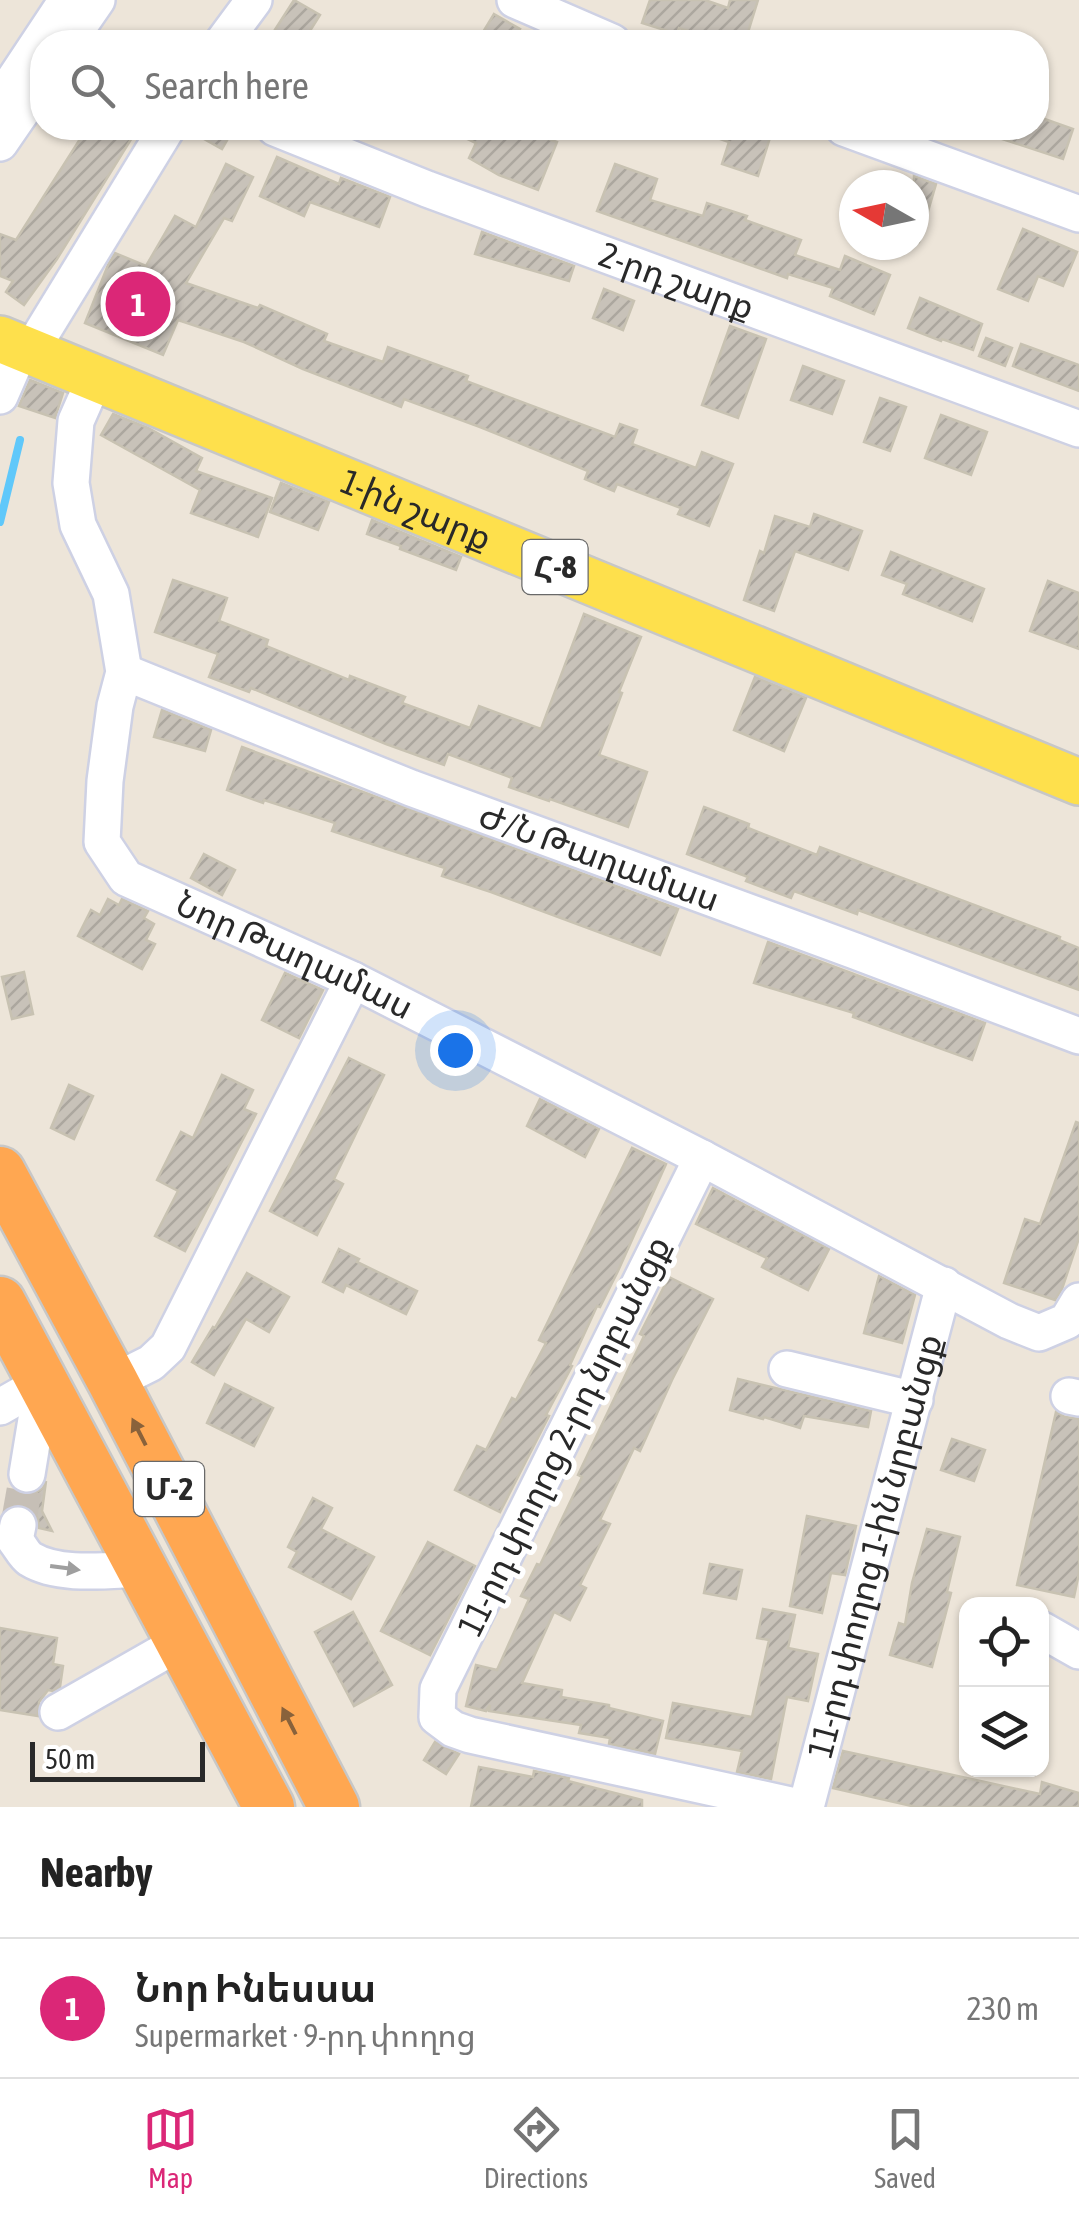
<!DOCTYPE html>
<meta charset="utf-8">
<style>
:root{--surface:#fff;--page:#f6f6f6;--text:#222;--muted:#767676;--line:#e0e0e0;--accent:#db2777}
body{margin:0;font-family:"Asap Condensed","Noto Sans Armenian",sans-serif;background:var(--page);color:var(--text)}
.controls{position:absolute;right:30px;bottom:30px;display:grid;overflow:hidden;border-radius:20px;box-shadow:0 2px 8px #0004}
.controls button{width:90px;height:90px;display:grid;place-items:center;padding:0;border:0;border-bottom:2px solid var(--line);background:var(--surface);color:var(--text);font:50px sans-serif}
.compass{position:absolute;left:839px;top:170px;width:90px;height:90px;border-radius:50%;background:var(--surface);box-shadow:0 2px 8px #0004;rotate:279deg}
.scale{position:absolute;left:30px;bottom:25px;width:175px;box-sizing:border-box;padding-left:10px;border:5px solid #292929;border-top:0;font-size:28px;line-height:35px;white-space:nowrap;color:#292929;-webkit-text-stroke:8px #fff;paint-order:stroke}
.you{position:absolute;left:455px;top:1050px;width:35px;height:35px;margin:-25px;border:8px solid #fff;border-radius:50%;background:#1a73e8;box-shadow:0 0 0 15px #1a73e833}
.badge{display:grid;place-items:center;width:65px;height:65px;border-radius:50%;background:var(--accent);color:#fff;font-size:32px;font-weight:700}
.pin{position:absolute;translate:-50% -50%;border:5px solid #fff;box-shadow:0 2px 10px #0006}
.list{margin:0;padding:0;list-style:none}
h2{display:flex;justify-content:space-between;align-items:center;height:130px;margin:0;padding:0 40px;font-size:42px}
h2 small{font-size:32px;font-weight:400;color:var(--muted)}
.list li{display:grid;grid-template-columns:65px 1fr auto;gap:30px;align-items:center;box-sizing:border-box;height:140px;padding:0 40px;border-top:2px solid var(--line)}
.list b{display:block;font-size:38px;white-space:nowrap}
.list p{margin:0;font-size:32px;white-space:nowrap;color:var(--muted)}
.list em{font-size:32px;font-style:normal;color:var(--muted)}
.icon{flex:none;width:55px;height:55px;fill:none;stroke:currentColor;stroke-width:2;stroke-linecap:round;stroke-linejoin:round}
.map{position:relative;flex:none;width:1079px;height:1807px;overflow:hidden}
.search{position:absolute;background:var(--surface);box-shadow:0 2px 8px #0004;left:30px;right:30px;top:30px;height:110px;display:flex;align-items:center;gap:25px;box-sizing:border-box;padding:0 35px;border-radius:40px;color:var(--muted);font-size:38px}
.sheet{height:270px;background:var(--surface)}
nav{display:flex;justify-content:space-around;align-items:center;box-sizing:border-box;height:140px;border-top:2px solid var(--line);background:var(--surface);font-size:28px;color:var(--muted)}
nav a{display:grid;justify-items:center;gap:5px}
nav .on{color:var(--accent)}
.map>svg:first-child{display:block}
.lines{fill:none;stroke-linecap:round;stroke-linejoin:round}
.stream{stroke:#60c8fa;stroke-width:8}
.building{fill:url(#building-hatch);stroke:#c8c2b2;stroke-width:2.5}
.minor-tunnel{stroke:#c6bfb6;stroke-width:35;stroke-dasharray:35 18;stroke-linecap:butt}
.minor-casing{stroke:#ced1e4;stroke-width:40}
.major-casing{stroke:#c7c7c7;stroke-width:50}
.highway-casing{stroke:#c7c7c7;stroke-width:55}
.minor{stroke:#fff;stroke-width:35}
.major{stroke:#fee04c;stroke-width:45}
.highway{stroke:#ffa751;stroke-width:50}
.oneway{fill:#89623b}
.oneway2{fill:#9f9f9f}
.labels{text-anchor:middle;stroke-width:10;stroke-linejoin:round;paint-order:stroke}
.shield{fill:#fff;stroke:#696969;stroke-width:2.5}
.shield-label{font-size:32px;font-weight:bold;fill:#292929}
.street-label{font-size:35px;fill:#292929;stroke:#fff}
</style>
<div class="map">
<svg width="1079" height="1807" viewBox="0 0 1079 1807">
<defs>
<pattern id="building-hatch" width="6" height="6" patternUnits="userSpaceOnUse" patternTransform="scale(2.5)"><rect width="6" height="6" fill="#c8c2b9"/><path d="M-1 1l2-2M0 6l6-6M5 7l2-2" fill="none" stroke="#aca79f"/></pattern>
</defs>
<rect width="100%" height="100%" fill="#ede5d9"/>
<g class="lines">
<path class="stream" d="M0,522L20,440"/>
</g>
<g class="building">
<path d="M294,0L320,15L303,42H280L271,36Z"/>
<path d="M650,0H705L728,8L730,0H758L745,42H723L679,28L677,34L642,23Z"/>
<path d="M494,14L520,29L512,42H477Z"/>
<path d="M1039,117L1073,129L1063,159L978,131V128H1036Z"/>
<path d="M87,128H138L57,259L24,305L6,292L13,281L0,276V234L16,240Z"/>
<path d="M188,128H234L222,149L188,130Z"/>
<path d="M445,128H520L557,142L538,190L499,175L469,158L476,143Z"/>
<path d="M694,128H773L758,176L722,164L729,142L694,130Z"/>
<path d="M277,157L339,184L341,178L390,197L379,227L310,202L304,216L260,196Z"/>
<path d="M226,164L253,177L232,221L224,218L186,283L258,308L260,305L327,334L324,341L383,362L388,347L468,376L466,381L615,437L620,424L637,430L632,444L696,468L702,452L733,464L709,526L678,514L681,508L617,484L614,491L585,479L588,471L480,427L404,399L401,407L303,369L244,342L178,320L163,355L85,323L108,265L115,253L146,266L175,216L196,227Z"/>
<path d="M615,164L657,179L650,200L703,216L707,203L747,216L745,220L801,240L795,255L840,270L845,256L890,275L874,314L830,296L833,288L788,274L787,278L597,211Z"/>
<path d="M914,176L936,184L919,242L914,241Z"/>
<path d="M1023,229L1077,252L1063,286L1038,276L1028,301L998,289Z"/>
<path d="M482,232L574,266L569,281L475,254Z"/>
<path d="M604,289L634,301L623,330L593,318Z"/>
<path d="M920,298L982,324L973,350L942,339L941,341L908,328Z"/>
<path d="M730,326L766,339L738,418L702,405Z"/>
<path d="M986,338L1012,348L1005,366L979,356Z"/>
<path d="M1021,344L1079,365V391L1013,366Z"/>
<path d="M803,366L844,381L832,414L791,400Z"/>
<path d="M30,380L63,393L55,418L19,406Z"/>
<path d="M880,398L906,407L890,451L864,442Z"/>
<path d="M113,414L148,428L202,458L196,471L272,498L258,537L191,513L200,490L101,435Z"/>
<path d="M941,415L987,432L971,475L925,458Z"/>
<path d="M281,483L329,502L318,530L270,512Z"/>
<path d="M814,514L862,531L848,570L795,551L774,611L744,600L760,551L764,553L775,516L810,527Z"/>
<path d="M372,520L461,557L456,570L400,549L401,546L367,534Z"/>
<path d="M891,552L984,589L972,621L903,594L907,584L882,575Z"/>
<path d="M173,580L227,598L219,621L268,640L266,646L349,680L350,676L405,697L402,703L470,728L479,706L541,729L584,614L641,637L619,692L622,693L599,755L647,772L628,827L550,799L549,801L509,787L512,778L448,754L444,765L386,744L251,688L249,692L209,677L218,654L155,632Z"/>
<path d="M1048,581L1079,593V649L1030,631Z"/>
<path d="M755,677L806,698L784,751L734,730Z"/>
<path d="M162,710L211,730L205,751L154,737Z"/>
<path d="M242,747L678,909L660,955L491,892L442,876L445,868L332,831L335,823L264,800L263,803L227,790Z"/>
<path d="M704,807L749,824L748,828L817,855L820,847L1060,937L1059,940L1079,948V990L858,910L857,914L794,891L791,898L746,881L748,877L687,854Z"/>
<path d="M204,854L235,870L222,895L191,878Z"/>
<path d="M108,899L119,905L122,899L148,911L144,918L154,924L146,940L155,944L142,969L78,936L91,910L100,915Z"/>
<path d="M768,942L985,1023L972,1060L853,1017L854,1013L754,983Z"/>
<path d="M24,972L33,1014L12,1019L2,977Z"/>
<path d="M285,973L323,990L299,1038L262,1020Z"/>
<path d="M349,1058L384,1075L334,1179L343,1184L317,1235L270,1211Z"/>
<path d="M222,1075L253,1090L244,1109L256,1114L185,1251L155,1236L178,1191L157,1180L181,1132L193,1138Z"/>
<path d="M69,1085L93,1096L74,1139L51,1128Z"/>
<path d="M540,1099L599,1129L585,1157L527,1126Z"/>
<path d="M1076,1122L1079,1123V1238L1062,1289L1055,1300L1004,1283L1025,1219L1040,1224Z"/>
<path d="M632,1148L666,1164L618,1271L600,1307L597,1306L570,1365L572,1366L546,1415L549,1416L500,1512L455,1490L477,1446L486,1450L512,1398L516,1400L546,1343L539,1340Z"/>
<path d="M713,1188L829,1249L808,1290L762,1267L767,1258L696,1224Z"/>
<path d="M339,1249L359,1259L357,1262L417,1291L406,1314L346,1285L343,1292L323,1282Z"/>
<path d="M247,1273L289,1297L269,1332L246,1319L214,1375L192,1362L213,1327L215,1328Z"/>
<path d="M879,1276L915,1295L902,1343L864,1333Z"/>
<path d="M669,1277L713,1299L672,1380L640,1451L634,1448L600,1520L610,1524L580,1585L586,1588L570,1620L554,1612L522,1683L562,1690L561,1697L609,1705V1708L663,1721L655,1754L609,1744L610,1738L579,1733L581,1725L489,1711L490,1705L486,1711L466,1706L476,1665L497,1670L529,1599L521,1596L537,1564L540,1565L582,1477L578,1475L644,1336L640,1334Z"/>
<path d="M738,1379L871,1411L868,1427L804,1416L800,1428L764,1417L763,1419L730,1410Z"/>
<path d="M225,1384L273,1408L254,1446L207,1423Z"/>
<path d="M1056,1412L1065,1417L1079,1419V1573L1074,1597L1017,1585Z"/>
<path d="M952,1439L985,1450L974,1481L941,1470Z"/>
<path d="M46,1481L42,1511L52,1531L39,1528L38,1519L33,1510L23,1504H16L18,1493L25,1495L35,1493L43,1488Z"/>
<path d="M313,1498L332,1508L321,1529L374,1557L351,1599L289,1567L297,1552L288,1547Z"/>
<path d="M807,1516L856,1526L845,1575L831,1573L822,1613L790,1606Z"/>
<path d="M927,1529L960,1537L947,1592L951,1593L932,1667L890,1655L899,1623L905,1625L912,1583Z"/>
<path d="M428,1542L475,1566L430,1655L381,1631Z"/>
<path d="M710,1564L742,1570L736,1599L704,1593Z"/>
<path d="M763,1609L795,1615L788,1648L818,1654L808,1701L787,1697L771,1779L737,1772L742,1751L666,1738L673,1703L752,1717L769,1640L757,1638Z"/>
<path d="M353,1612L392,1685L354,1706L315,1632Z"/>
<path d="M0,1628L57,1638L53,1664L63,1666L60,1687L53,1691L48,1690L39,1702L38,1716L0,1710Z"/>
<path d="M435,1742L459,1754L446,1774L424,1760Z"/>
<path d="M843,1751L1040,1794L1042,1782L1079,1793V1807H916L833,1788Z"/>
<path d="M479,1767L533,1777L534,1771L569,1778L568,1781L642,1800V1807H471Z"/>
</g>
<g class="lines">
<path class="minor-tunnel" d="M18,1525L27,1474"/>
<defs>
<g id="minor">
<path d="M515,0L612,42"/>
<path d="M68,42L97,0"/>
<path d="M223,42L254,0"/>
<path d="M0,101L67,0"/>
<path id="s1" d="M275,128L427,189L1079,429"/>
<path d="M844,128L1079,214"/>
<path d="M0,143L42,82"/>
<path d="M30,352L167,128"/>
<path id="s2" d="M95,378L76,421L71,483L78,525L111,594L124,672L115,706L105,781L102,842L126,878L353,980L702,1158L1009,1321L1039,1333L1067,1321L1079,1301"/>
<path d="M0,396L21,348"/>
<path id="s3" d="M124,672L411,788L855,951L1079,1036"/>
<path d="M702,1158L438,1689L437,1717L453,1729L470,1735L800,1807"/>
<path d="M787,1369L915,1400"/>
<path d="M113,1382L151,1363L168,1347L353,980"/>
<path d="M1069,1396L1079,1398"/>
<path d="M0,1407L42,1383"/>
<path d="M27,1474L42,1383"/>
<path d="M18,1525L15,1540C20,1546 24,1555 30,1559C59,1577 109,1570 142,1569"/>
<path d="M1042,1630L1079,1651"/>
<path d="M58,1712L181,1642"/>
<path id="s4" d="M806,1807L944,1285"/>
</g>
<g id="major">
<path id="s5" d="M0,339L1079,782"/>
</g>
<g id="highway">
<path d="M0,1172L113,1382L334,1807"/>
<path d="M0,1302L269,1807"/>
</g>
</defs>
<use href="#minor" class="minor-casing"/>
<use href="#major" class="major-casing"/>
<use href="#highway" class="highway-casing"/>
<use href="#minor" class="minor"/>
<use href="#major" class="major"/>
<use href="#highway" class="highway"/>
</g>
<defs><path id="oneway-solid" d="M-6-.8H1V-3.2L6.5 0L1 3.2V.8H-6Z" transform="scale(2.5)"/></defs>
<g class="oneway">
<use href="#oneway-solid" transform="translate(139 1432) rotate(-117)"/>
<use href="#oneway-solid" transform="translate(289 1721) rotate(-117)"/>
</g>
<use class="oneway2" href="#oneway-solid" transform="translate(65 1568) rotate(8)"/>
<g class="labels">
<g class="shield">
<rect x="522.5" y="540" width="65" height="54" rx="8"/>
<rect x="134" y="1462" width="70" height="54" rx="8"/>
</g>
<g class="shield-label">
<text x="555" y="578">Հ-8</text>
<text x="169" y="1500">Մ-2</text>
</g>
<g class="street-label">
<text dy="12" stroke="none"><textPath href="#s1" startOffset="430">2-րդ շարք</textPath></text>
<text dy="12" stroke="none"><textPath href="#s5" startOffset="450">1-ին շարք</textPath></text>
<text dy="12" stroke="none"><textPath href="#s3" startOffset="510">Ժ/Ն Թաղամաս</textPath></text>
<text dy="12" stroke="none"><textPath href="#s2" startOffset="708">Նոր Թաղամաս</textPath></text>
<text transform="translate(564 1436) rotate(-64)" y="12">11-րդ փողոց 2-րդ նրբանցք</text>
<text dy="12" stroke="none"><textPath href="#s4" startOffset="270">11-րդ փողոց 1-ին նրբանցք</textPath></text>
</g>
</g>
</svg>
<div class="controls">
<button><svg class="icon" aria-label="locate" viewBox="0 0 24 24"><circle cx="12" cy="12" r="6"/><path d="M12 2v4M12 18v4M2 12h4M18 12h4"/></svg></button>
<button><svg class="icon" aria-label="layers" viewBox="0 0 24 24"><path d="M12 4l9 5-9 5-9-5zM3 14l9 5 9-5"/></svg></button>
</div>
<svg class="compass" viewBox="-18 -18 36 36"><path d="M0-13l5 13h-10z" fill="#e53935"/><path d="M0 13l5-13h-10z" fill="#767676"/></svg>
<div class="scale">50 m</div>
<div class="you"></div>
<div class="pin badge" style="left:138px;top:304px">1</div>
<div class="search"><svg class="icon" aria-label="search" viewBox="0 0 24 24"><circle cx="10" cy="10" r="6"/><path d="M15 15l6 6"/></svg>Search here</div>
</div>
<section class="sheet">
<h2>Nearby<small></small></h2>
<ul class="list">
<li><span class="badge">1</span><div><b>Նոր Ինեսսա</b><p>Supermarket · 9-րդ փողոց</p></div><em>230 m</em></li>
</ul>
</section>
<nav>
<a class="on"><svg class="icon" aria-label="map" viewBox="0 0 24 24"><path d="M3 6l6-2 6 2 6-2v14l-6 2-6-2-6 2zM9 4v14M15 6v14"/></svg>Map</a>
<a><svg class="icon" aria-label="directions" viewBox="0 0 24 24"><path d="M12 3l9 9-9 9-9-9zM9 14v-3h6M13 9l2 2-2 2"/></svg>Directions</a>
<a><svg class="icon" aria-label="saved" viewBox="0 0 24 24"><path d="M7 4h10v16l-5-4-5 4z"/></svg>Saved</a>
</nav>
